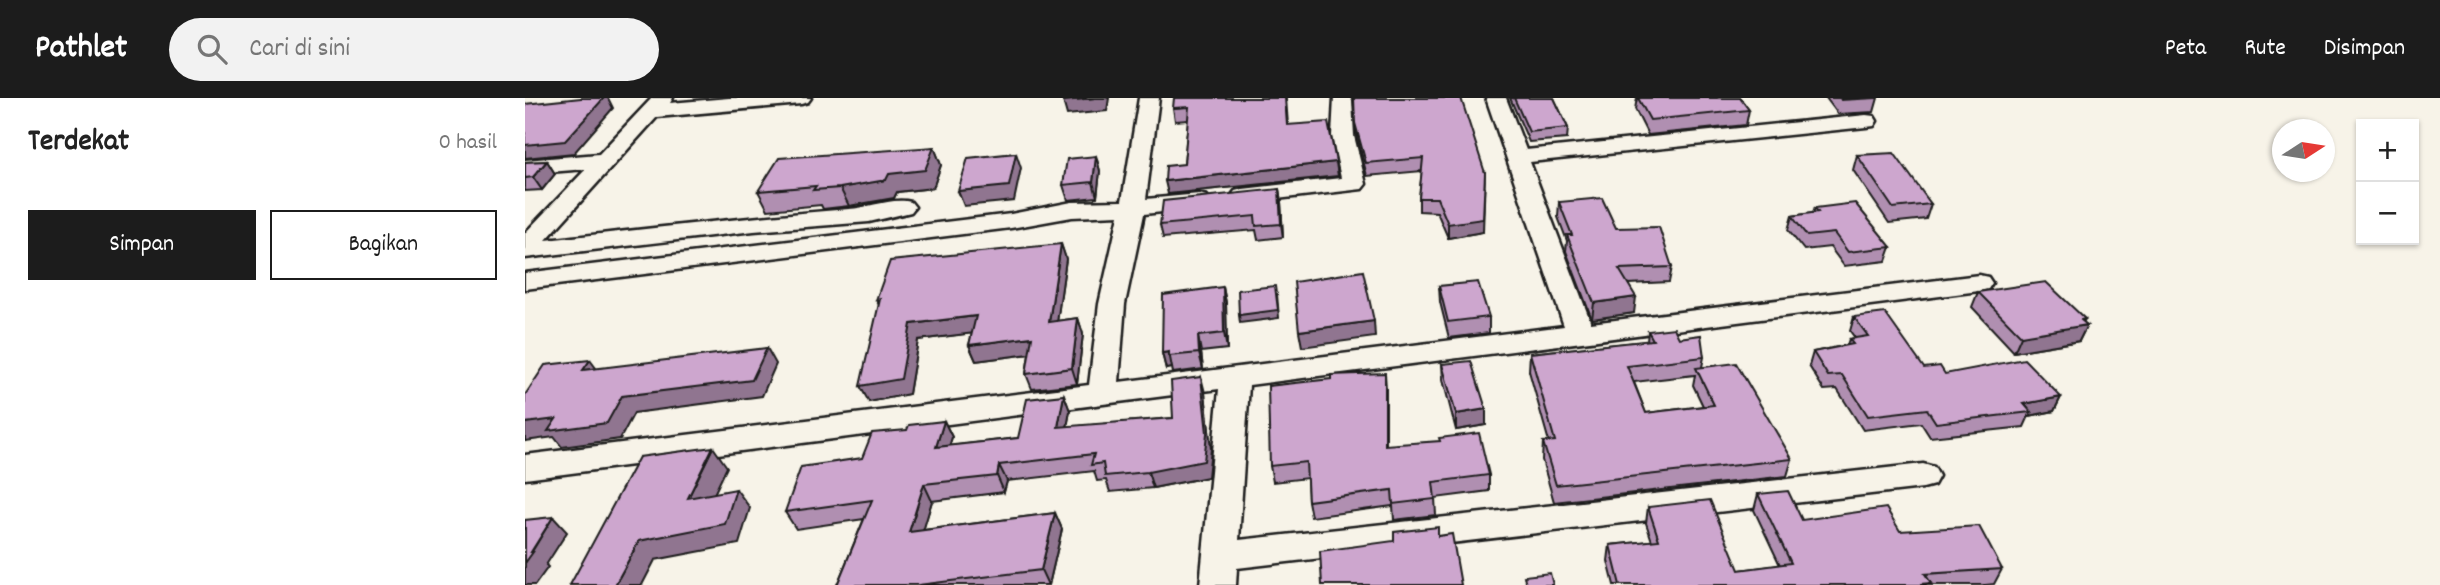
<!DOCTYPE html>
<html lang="id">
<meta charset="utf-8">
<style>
:root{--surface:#fff;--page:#f2f2f2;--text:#222;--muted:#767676;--line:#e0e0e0;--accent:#1c1c1c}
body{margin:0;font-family:Dekko,sans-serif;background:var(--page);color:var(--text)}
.controls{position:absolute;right:21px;top:21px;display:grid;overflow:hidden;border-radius:0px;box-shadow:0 2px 5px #0004}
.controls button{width:63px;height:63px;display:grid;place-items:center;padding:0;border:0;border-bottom:2px solid var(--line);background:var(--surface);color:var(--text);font:35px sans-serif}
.compass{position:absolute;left:1747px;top:21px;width:63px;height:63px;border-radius:50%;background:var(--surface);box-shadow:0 2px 5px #0004;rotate:78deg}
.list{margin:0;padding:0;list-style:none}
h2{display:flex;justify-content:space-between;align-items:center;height:91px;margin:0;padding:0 28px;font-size:30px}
h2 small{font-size:23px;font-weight:400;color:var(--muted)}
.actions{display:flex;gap:14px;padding:21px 28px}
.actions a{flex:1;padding:16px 0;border:2px solid var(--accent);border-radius:0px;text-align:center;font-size:24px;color:var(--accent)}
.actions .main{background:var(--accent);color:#fff}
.icon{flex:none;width:38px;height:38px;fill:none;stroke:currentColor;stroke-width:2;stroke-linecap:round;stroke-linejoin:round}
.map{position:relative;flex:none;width:1915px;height:487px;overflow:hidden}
header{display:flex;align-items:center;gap:42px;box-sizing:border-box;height:98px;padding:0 35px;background:var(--accent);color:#fff}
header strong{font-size:33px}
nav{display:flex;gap:38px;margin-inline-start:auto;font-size:24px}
.search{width:490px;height:63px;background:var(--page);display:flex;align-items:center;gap:18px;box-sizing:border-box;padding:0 24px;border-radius:38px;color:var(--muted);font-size:26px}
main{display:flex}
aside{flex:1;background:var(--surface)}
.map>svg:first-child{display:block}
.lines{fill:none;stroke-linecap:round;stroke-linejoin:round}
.minor-casing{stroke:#1c1c1c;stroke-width:5}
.minor{fill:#f7f3e8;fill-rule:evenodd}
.wall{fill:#b08fb1;stroke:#1c1c1c;stroke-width:2;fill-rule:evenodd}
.shaded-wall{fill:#907490;stroke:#1c1c1c;stroke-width:2}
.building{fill:#cda6ce;stroke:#1c1c1c;stroke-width:2}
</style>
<header>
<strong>Pathlet</strong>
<div class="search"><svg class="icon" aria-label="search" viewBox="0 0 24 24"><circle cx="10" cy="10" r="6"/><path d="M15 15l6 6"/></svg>Cari di sini</div>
<nav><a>Peta</a><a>Rute</a><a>Disimpan</a></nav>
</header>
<main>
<aside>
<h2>Terdekat<small>0 hasil</small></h2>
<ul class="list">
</ul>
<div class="actions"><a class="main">Simpan</a><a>Bagikan</a></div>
</aside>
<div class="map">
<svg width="1915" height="487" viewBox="0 0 1915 487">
<rect width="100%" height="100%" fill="#f7f3e8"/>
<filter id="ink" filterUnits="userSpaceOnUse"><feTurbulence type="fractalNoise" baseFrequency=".0143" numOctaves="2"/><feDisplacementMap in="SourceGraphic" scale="14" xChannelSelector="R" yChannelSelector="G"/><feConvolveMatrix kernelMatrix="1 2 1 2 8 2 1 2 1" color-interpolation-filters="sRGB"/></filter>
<g filter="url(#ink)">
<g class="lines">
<defs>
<g id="minor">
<path d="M127,0H148L145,5L204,0H286L283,4L276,6L132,19L21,142C122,131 222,119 324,111C343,110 368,99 386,104L390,109L386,114L344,124L229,133L0,160V135L61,71L0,76V62L74,56Z"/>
<path d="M614,0H634L621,101L674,96L682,98L686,103L682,108L674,110L619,116L600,206L594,284L1039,228L961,0H981L1001,52L1341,17L1349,18L1352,23L1349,28L1341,29L1005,64L1066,225L1454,177L1463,179L1467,185L1463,191L1454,193L724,287L714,442L1398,366L1409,369L1414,378L1409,387L1398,390L712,470L711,487H675L694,291L0,381V357L564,287L574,206L594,117L547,119L486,130L0,191V175L486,116L547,104L597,103Z"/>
<path d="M809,0H825L827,3L829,38L841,86L837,91L718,105L710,103L706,98L710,93L718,91L816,80L807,38Z"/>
</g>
</defs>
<use href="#minor" class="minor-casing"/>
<use href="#minor" class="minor"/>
</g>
<g class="wall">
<path d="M761,0L763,27L813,78L643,96L659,66L663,22L650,23L648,10Z"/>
<path d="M828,0H936L958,134L923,140L912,114L894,113V100L897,73L842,78L832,38L829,2Z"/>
<path d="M985,0H1029L1043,30L1042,41L1004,44Z"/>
<path d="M1112,0H1215L1224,12L1221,27L1123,37L1110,11Z"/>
<path d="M1301,0H1353L1349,14L1313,16Z"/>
<path d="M409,49L416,67L408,90L372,94L369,100L324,108L298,111L296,107L243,112L233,93Z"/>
<path d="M1332,57L1406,106L1401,121L1364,125L1328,72Z"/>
<path d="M571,58L575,73L572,99L543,102L538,87Z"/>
<path d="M22,63L30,76L17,92L0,93V64Z"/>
<path d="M754,91L756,104L758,139L733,142L731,132L638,140L635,127Z"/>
<path d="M1034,104L1091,130L1147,169L1144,184L1103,186L1109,215L1067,221L1041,153L1042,143L1033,119Z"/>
<path d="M1290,110L1366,149L1361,163L1319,168L1305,149L1279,152L1263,132L1267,118L1288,115Z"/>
<path d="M536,146L541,161L532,223L553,220L558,236L552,286L507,291L501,276L504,256L451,263L444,247L447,235L393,242L384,296L344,304L354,207L351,202Z"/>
<path d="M914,188L964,219V235L924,240L915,204Z"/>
<path d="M698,189L701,205L702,251L676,254L678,271L648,275L647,270L641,271L637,255Z"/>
<path d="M1453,194L1560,221L1558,224L1562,227L1554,243L1489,254L1447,209Z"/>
<path d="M1329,219L1399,270L1420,276L1536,299L1529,313L1504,318L1499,329L1405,339L1396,325L1338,332L1312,291L1299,292L1284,268L1288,254L1322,247L1324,241L1330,240L1325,233Z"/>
<path d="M1123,233L1154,240L1179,259L1177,269L1267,361L1262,378L1029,404L1017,362L1018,344H1024L1004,273L1005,255L1122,243ZM1170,277L1168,287L1178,308L1121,315L1109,284Z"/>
<path d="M917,266L961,311V327L931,332L918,282Z"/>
<path d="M861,291V347L964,377V393L910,400L911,417L869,422L868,408L786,419L783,403L782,380L748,384L745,368Z"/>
<path d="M680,295L686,351L683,379L628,390L585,394L581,382L572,383L569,373L482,383L479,394L407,403L398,432L530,415L537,431L524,487H312L339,421L271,431L260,414L337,360L382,332L419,323L427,339L424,348L493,340L539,297L545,313L542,329L648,320Z"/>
<path d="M1233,396L1277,422L1375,433L1477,471L1469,486L1460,487H1089L1083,463L1085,447L1127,443L1121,425L1123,409L1214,472L1255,467L1229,412Z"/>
</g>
<g class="shaded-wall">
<path d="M79,0H83L88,10L49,55L0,60V47Z"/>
<path d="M570,0H584L582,13L542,17L538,3Z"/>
<path d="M409,49L416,67L408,90L372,94L369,100L324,108L315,90L364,76Z"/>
<path d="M491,55L496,70L489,103L439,108L433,93Z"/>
<path d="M571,58L575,73L572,99L568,84Z"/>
<path d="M22,63L30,76L17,92L8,79Z"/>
<path d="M811,64L813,78L643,96L640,83Z"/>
<path d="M960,75L958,134L923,140V126Z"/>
<path d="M754,91L756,104L758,139L756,126Z"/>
<path d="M536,146L541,161L530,239L524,224Z"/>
<path d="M698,189L701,205L702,251L699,235Z"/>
<path d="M752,196L754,220L715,225L714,217Z"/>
<path d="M1111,199L1109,215L1067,221L1069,205Z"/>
<path d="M451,218L458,234L393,242L384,296L344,304L335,288L386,226Z"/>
<path d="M553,220L558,236L552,286L547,270Z"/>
<path d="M1560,221L1556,228L1562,227L1554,243L1489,254L1496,238Z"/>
<path d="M849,223L850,239L777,249L774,233Z"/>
<path d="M673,238L676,254L678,271L674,255Z"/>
<path d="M507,239L513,255L451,263L444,247Z"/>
<path d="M242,250L251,266L237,298L109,315L95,341L37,349L29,339L0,343V325Z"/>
<path d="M644,254L647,270L641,271L637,255Z"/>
<path d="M65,262L77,278L58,272Z"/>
<path d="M860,275L861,291V363L860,347Z"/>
<path d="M676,279L680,295L686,351L683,379L628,390L623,374Z"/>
<path d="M539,297L545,313L539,346L533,329Z"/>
<path d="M1536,299L1529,313L1504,318L1506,314L1499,306Z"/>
<path d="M961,311V327L931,332V316Z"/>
<path d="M419,323L427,339L419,366L411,349Z"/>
<path d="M188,349L202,369L178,419L163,400Z"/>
<path d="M474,367L482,383L479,394L472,378Z"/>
<path d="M399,386L407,403L393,450L384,434Z"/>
<path d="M211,391L225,410L214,446L130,462L117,487H90L114,443Z"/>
<path d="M530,415L537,431L524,487H523L516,472Z"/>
<path d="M28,419L42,434L21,467L23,469L10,487H0V465Z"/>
</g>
<g class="building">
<path d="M56,0H79L40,43L0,47V6Z"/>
<path d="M538,0H570L538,3Z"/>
<path d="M649,0H760L762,27L803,24L811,64L640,83L641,68L659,66L664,9L648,10Z"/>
<path d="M829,0H936L960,75L958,121L923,126L912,100H894L898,60L841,65L830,25Z"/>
<path d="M989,0H1029L1043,30L1004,34Z"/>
<path d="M1113,0H1215L1224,12L1125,22Z"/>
<path d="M1315,0H1351L1316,2Z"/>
<path d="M409,49L400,72L364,76L361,82L315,90L288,92L291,88L233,93L254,60Z"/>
<path d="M491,55L484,88L433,93L443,60Z"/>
<path d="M1369,55L1406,106L1368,110L1332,57Z"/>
<path d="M571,58L568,84L538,87L542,61Z"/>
<path d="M22,63L8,79L0,80V64Z"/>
<path d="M754,91L756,126L731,128L730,118L635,127L638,103Z"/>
<path d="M1077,100L1091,130L1134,129L1147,169L1094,171L1111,199L1069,205L1042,137H1047L1034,104Z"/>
<path d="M1330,105L1366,149L1323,154L1309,135L1282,138L1267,118L1293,114L1290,110Z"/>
<path d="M536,146L524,224L553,220L547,270L501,276L507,239L444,247L451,218L386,226L376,281L335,288L355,201L351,202L365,163Z"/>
<path d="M838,173L849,223L774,233L769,184Z"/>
<path d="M953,184L964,219L923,224L914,188Z"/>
<path d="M1521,184L1560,221L1556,222L1562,227L1496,238L1453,194Z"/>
<path d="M750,188L753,212L714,217L713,192Z"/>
<path d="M698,189L699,235L673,238L674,255L644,258V254L637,255L638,197Z"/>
<path d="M1360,215L1399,270L1415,268L1420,276L1499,261L1536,299L1499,306L1506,314L1411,325L1402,311L1343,318L1317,277L1303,278L1288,254L1328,246L1324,241L1343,238L1329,219Z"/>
<path d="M1149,230L1154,240L1176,237L1179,259L1102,268L1121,315L1189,307L1171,270L1211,265L1267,361L1031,387L1018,344L1030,343L1005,255L1128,242L1123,233Z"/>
<path d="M242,250L227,282L97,298L82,325L23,333L31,321L0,325V297L20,267L65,262L58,272Z"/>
<path d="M946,263L961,311L931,316L917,266Z"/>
<path d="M860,275V347L915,343L914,340L954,335L964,377L908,384L910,401L868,406L867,392L783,403L781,364L745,368L743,288L806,281V277Z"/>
<path d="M676,279L682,335L679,363L623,374L580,378L578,365L566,367L569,356L474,367L472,378L399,386L384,434L530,415L516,472L393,487H312L347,402L260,414L276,369L337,360L347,335L382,332L384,327L419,323L411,349L493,340L502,301L539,297L533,329L648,320L646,283Z"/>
<path d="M188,349L163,400L211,391L200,426L114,443L90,487H45L114,359Z"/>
<path d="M1263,393L1277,422L1361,410L1375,433L1454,428L1477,471L1400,476L1406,485L1396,486V487H1095L1085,447L1134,442L1123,409L1185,402L1214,472L1266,465L1233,396Z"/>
<path d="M28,419L6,454H8L0,465V422Z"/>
<path d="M913,429V438L927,436L936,487H797L795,453L869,443V434Z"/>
<path d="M1025,475L1028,487H1001L999,478Z"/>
</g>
</g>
</svg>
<div class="controls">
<button>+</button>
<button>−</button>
</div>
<svg class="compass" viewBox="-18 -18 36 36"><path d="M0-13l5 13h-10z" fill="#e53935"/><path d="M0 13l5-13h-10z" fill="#767676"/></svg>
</div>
</main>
